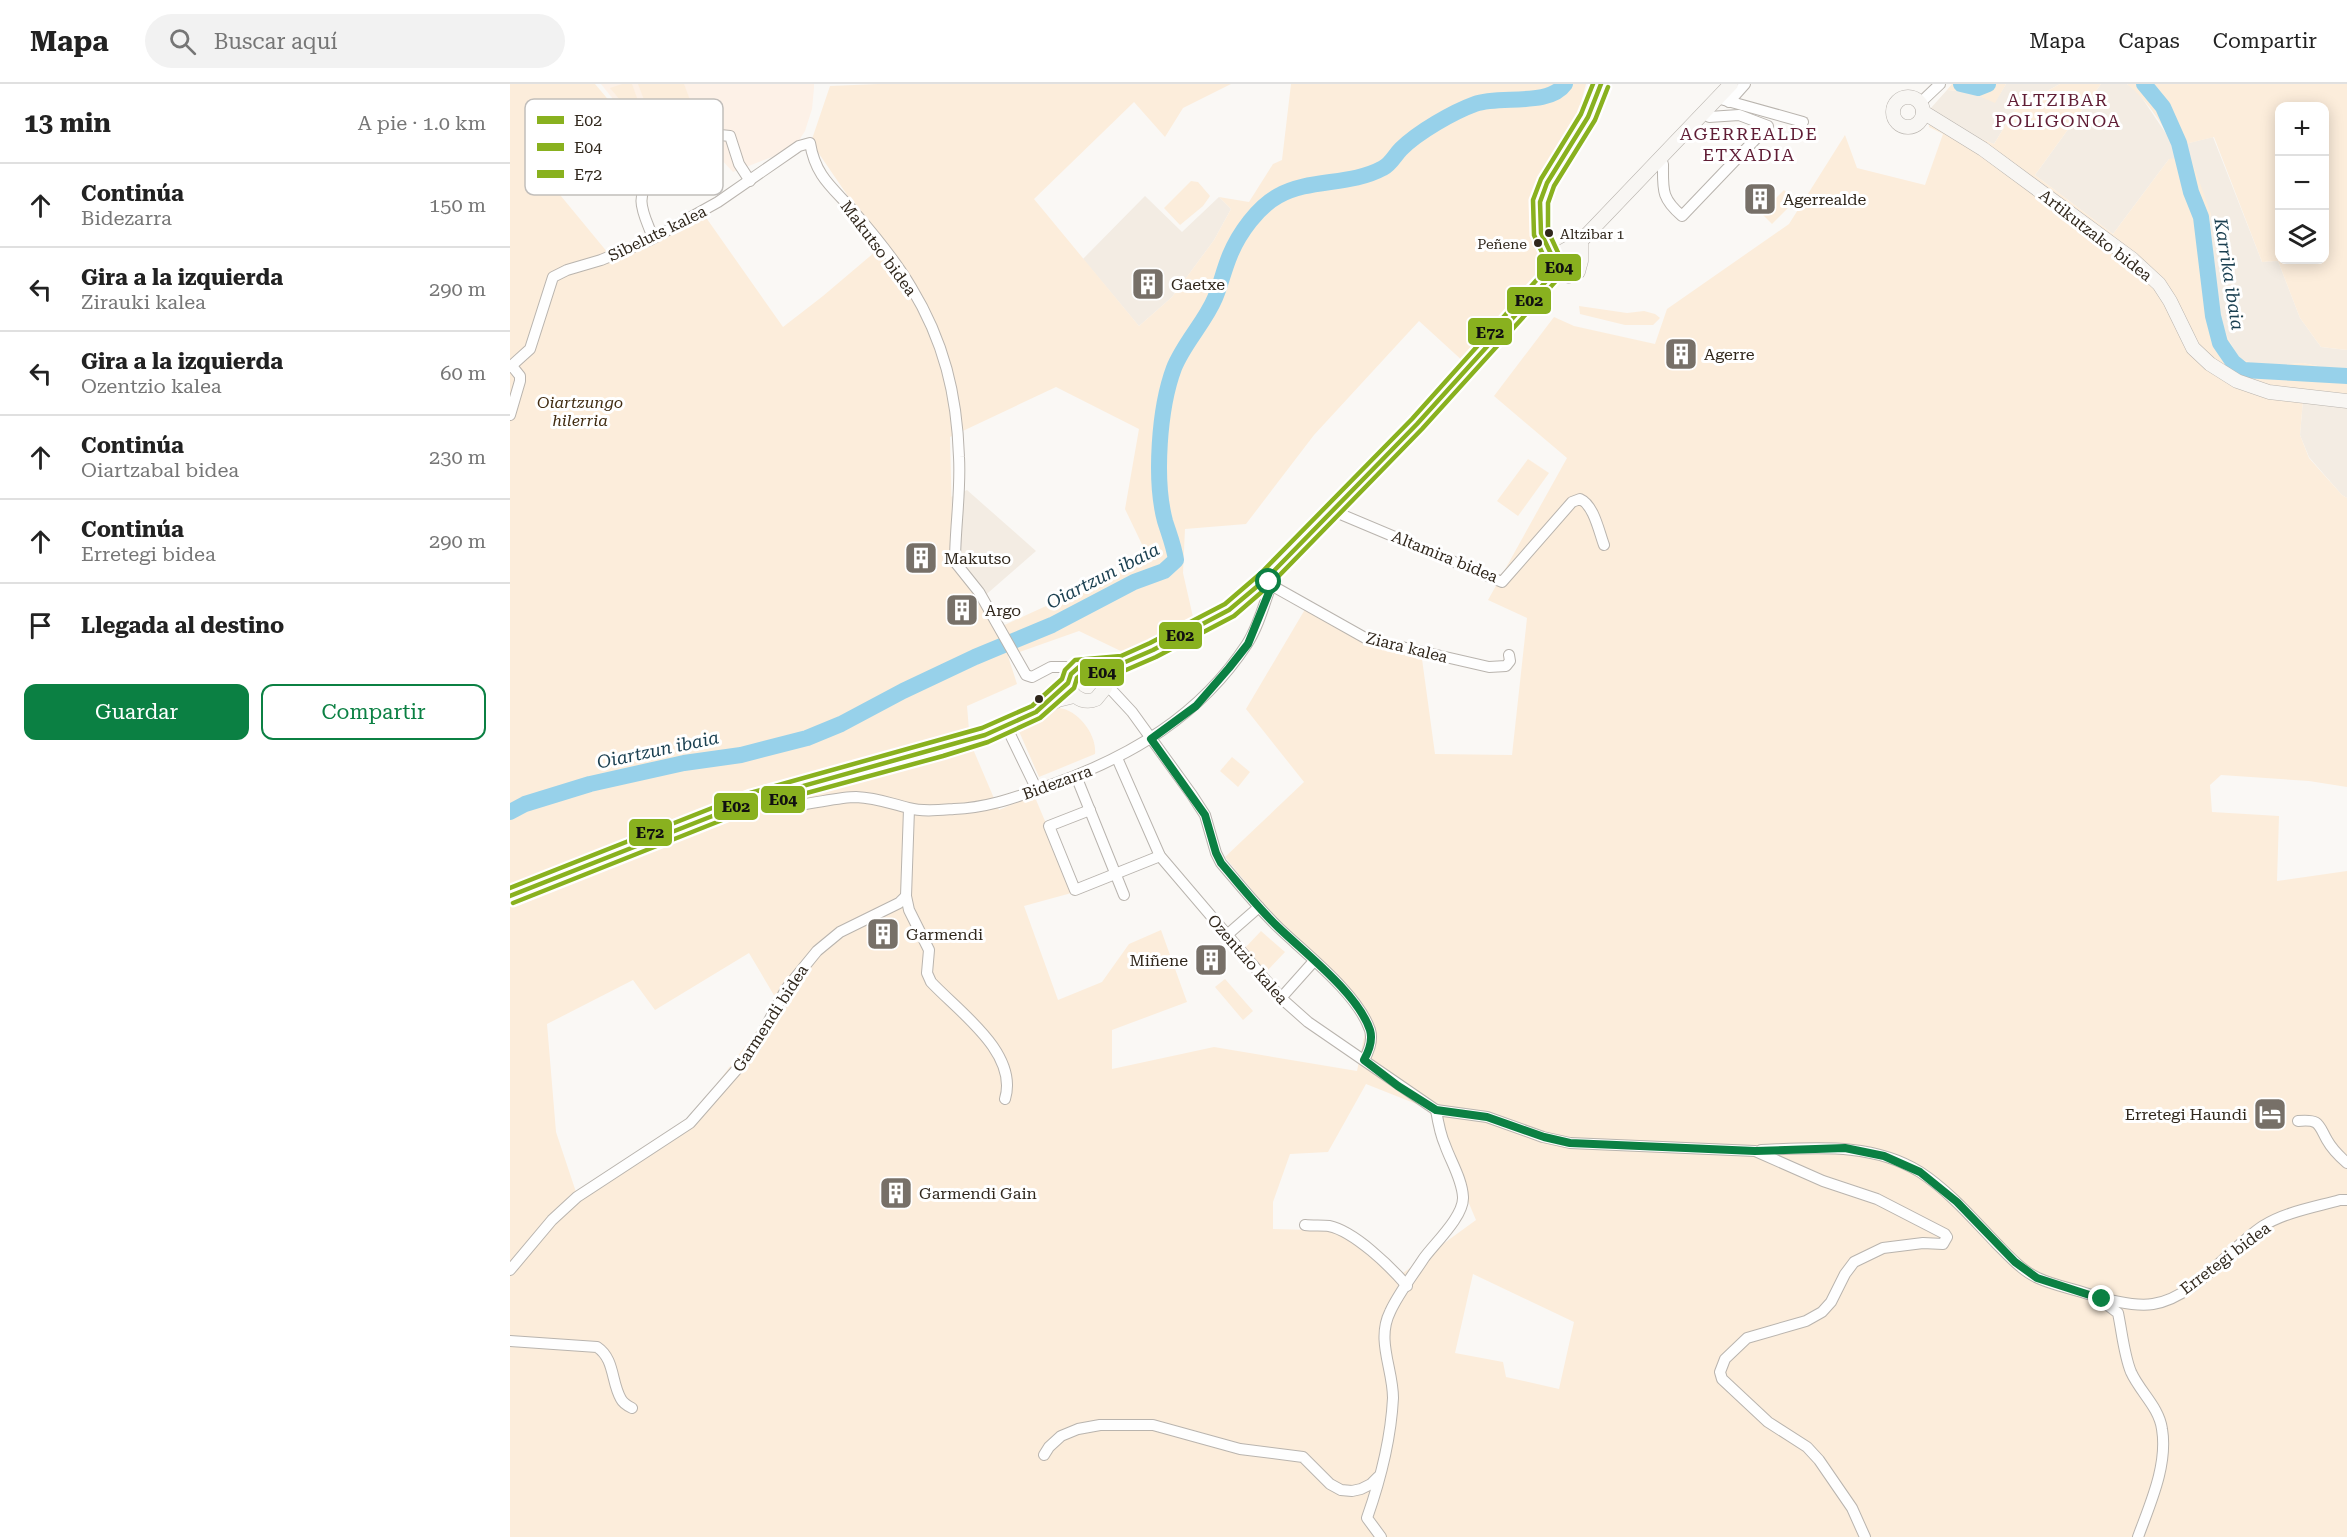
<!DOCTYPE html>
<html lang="es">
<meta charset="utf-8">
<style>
:root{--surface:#fff;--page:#f2f2f2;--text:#222;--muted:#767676;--line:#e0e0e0;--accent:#0b8043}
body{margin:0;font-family:"Roboto Serif",serif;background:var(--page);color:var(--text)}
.controls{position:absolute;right:18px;top:18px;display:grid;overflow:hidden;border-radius:12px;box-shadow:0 3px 15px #0003}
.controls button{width:54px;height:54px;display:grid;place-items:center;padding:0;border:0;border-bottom:2px solid var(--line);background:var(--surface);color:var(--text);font:30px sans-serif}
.stop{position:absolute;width:18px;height:18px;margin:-14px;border:4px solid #0b8043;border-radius:50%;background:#fff}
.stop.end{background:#0b8043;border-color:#fff;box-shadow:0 2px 6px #0008}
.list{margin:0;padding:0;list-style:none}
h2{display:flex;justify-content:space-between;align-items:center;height:78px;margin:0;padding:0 24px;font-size:26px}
h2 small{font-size:20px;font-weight:400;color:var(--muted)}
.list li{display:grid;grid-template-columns:39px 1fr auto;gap:18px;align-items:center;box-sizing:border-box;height:84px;padding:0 24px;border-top:2px solid var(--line)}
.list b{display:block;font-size:22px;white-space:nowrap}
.list p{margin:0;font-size:20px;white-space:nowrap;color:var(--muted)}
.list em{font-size:20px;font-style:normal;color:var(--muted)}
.actions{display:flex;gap:12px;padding:18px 24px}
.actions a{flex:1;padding:14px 0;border:2px solid var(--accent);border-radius:12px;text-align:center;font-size:21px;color:var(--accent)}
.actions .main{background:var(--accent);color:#fff}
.icon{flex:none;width:33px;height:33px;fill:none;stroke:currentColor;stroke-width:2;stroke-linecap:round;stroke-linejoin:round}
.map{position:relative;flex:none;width:1837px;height:1453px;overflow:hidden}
header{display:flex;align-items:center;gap:36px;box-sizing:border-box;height:84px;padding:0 30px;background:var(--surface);border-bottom:2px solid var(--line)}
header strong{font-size:28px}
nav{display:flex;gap:33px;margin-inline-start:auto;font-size:21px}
.search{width:420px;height:54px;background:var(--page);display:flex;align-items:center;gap:15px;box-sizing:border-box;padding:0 21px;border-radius:33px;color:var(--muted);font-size:22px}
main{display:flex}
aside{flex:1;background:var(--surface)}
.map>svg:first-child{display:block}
.built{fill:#f3ece3}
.education{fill:#fdf1e7}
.green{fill:#fceddb;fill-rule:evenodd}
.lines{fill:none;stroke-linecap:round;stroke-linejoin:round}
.river{stroke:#97d1ea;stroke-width:16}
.street-casing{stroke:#b9b4ae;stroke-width:12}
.secondary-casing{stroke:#b9b4ae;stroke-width:15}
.street{stroke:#fefefe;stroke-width:10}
.secondary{stroke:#f8f6f3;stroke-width:14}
.bus-1-casing{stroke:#fff;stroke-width:9}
.bus-2-casing{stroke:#fff;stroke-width:9}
.bus-3-casing{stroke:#fff;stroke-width:9}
.bus-1{stroke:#89b11f;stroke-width:4.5}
.bus-2{stroke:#89b11f;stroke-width:4.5}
.bus-3{stroke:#89b11f;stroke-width:4.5}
.route{stroke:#0b8043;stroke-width:8}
.bus-dot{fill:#30271c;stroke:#fff;stroke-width:2}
.labels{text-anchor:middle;stroke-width:6;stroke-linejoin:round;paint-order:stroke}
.bus-label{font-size:14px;fill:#30271c;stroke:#fff;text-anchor:start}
.poi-label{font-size:16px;fill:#30271c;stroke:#fff;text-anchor:start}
.street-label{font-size:16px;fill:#30271c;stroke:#fff}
.park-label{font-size:16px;font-style:italic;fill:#412c11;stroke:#fff}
.neighbourhood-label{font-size:18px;letter-spacing:1.5px;fill:#601d35;stroke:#fff}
.water-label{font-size:18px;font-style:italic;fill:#1a3f50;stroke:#fff}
.key{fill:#fff;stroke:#c1bebb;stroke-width:1.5}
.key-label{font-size:16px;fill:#30271c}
.line-badge{stroke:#fff;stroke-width:2}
.pale-badge-label{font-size:16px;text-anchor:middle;font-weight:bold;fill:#111}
</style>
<header>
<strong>Mapa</strong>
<div class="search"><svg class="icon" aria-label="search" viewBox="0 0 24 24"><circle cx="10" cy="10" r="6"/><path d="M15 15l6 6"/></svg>Buscar aquí</div>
<nav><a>Mapa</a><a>Capas</a><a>Compartir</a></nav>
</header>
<main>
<aside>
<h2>13 min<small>A pie · 1.0 km</small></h2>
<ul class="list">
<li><svg class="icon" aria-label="ahead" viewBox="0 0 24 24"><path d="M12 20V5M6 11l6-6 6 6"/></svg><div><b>Continúa</b><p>Bidezarra</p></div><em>150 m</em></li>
<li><svg class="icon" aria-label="left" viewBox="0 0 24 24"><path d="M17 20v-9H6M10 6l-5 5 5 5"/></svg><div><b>Gira a la izquierda</b><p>Zirauki kalea</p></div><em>290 m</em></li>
<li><svg class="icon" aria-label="left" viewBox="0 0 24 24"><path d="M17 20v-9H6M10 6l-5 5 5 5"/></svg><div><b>Gira a la izquierda</b><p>Ozentzio kalea</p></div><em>60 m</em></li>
<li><svg class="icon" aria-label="ahead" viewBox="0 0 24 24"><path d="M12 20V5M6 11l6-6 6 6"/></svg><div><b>Continúa</b><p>Oiartzabal bidea</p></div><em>230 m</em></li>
<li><svg class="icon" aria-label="ahead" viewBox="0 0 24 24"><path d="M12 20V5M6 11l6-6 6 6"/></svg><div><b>Continúa</b><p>Erretegi bidea</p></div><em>290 m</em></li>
<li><svg class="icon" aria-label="arrive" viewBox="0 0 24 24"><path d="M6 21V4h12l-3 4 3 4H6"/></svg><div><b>Llegada al destino</b></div></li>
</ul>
<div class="actions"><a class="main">Guardar</a><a>Compartir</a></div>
</aside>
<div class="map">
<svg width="1837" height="1453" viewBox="0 0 1837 1453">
<rect width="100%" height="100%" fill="#faf8f5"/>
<g class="built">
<path d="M1496,0H1550L1506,24L1484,60L1444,44L1420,25L1437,6L1460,8L1485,18Z"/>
<path d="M1591,0H1617L1628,8L1659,54L1663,63L1703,53L1752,178L1768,177L1790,234L1811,263L1837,266V288L1793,279L1750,282L1728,274L1713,244L1703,199L1698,142L1701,130L1659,75L1603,150L1525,91Z"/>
<path d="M635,112L672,148L709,113L721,125L704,156L662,213L629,242L573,175Z"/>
<path d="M1837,314V414L1832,411L1799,373L1790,351L1793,316Z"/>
<path d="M457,406L526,467L471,515L443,477L441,413Z"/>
</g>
<path class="education" d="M91,0H304V4L302,25L295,47L288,58L280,66L223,88L206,70L155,93L147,70Z"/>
<g class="green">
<path d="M0,0H85L123,45L46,106L98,169L190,125L273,243L313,212L372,162L301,58L320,2L368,0H721L673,24L655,53L624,18L524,115L629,242L662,213L704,156L721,125L709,113L739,118L763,80L772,76L781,0H1076L1062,52L1020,121L1022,154L1034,171L1039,200L967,290L909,237L804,351L736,440L675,445L673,489L683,533L617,570L569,547L498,572L507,600L457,622L460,658L489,726L524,711L565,808L514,822L548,916L592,898L619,860L651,846L677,918L602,946V985L704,963L847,987L859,929L783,856L715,773L794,698L736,625L797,522L912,575L925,670L1002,671L1017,534L978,516L1057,374L984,312L1044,233L1064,242L1145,260L1157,225L1279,140L1335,51L1347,84L1415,101L1433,50L1419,43L1420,25L1444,44L1484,60L1506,24L1550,0H1591L1525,91L1603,150L1659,75L1680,72L1701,130L1698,142L1703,199L1713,244L1728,274L1750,282L1793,279L1837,288V314L1793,316L1790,351L1799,374L1832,411L1837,414V703L1799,697L1711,691L1700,701L1702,728L1769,732L1767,797L1837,787V1453H0ZM546,303L629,345L615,425L639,475L488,544L443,477L440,353ZM239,869L268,918L180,1036L66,1108L46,1048L37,940L123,896L145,926ZM856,1000L919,1025L966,1136L893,1189L838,1147L763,1145V1118L780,1070L818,1068ZM963,1190L1064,1238L1049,1305L996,1293L993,1278L945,1269Z"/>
<path d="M112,0H122L136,39L131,41L100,4Z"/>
<path d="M128,0H174L186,32L146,47Z"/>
<path d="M1442,0H1496L1485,19L1460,8L1437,6Z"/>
<path d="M1617,0H1837V266L1811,263L1790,234L1768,177L1752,178L1704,53L1663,63C1654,41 1636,15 1617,0ZM1770,22H1814V176H1770Z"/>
<path d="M681,97L688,98L700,112L693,122L670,141L654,124Z"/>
<path d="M1274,106L1285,117L1262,140L1251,129Z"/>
<path d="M1069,222L1117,229L1134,227L1145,230L1150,234L1143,241H1115L1070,230Z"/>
<path d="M1018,375L1039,389L1008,432L987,417Z"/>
<path d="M548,624C568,625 587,651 585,670L529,693L508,645Z"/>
<path d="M722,673L740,688L728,703L710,687Z"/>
<path d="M751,847L775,868L755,889L734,865Z"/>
<path d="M715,895L743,927L733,936L705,903Z"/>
</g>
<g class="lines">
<g class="river">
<path d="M1451,0L1468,4L1478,0"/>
<path d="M1634,0L1653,23L1669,59L1681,108L1691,133L1703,232L1710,259L1723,278L1733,286L1837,292"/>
<path d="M0,728L15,720L80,700L174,679L231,671L297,654L331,640L393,607L465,573L542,541L624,498L654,487L666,476C664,462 659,450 655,437C644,396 649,324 664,284C674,259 695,238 705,214C711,200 714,185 720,171C729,149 748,123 768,112C800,94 840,102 873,84C881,80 885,71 891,65C908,48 943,28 965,20C990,11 1039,23 1055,0"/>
</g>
<defs>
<g id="street">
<path d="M1207,14L1293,38"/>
<path d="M1219,18L1235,0"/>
<path d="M1410,19L1430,0"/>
<path d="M201,56L210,51L220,52L229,80L240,97"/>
<path d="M1148,76L1153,80C1153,106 1151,114 1172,132L1258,42L1229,31L1199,33L1193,28"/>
<path d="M143,89C123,115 133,127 143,154"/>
<path d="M1044,176L1031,149L1030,118L1037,99L1078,33L1091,0"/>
<path d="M0,283L20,265L43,193L57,186L91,176L140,156L208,118L289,62L300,59C306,95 325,105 346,130C366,153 386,178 401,203C434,257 447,311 449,373C451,408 445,443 445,478L469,508L516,591L522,593L541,583H569"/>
<path d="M0,331L10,297V292L2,282"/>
<path d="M823,427L992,498L1062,418L1070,415C1084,421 1089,448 1094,461"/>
<path d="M761,501L857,555L979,583L996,582L1000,577L999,571"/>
<path d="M596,600L622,628L682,711L695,731L706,769L711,779C730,801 748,824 769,844C796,870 848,910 860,946C863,956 859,967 854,976"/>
<path d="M496,642L527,706"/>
<path d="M607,674L650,772L771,914L798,938L926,1026L977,1033L1033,1053L1060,1059L1245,1067L1313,1097L1367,1115L1435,1150L1437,1153L1433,1160L1413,1159L1373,1164L1344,1178L1335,1190L1321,1218L1312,1228L1296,1237L1237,1254L1215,1275L1210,1288L1212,1295L1258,1338L1297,1363L1309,1376L1342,1424L1355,1453"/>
<path d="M566,692L614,811"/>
<path d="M243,716C265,732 318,713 346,713C368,714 378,719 399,724C412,728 430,726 444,725C479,724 509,712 541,701C620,673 690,632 737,560C748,543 754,521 761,501L756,495"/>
<path d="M580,726L539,742L565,806L650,772"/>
<path d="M396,812L399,826L419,866L417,889L421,898C448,927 509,969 495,1015"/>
<path d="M717,851L749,823"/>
<path d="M771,914L804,877"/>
<path d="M1788,1037C1810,1035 1808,1040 1817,1056C1822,1065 1829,1072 1837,1079"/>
<path d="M1251,1066C1305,1064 1362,1058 1410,1088C1439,1107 1463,1135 1486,1159C1499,1172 1512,1187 1528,1194C1543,1201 1560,1204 1575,1209C1594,1215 1623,1223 1643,1220C1686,1213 1718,1165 1753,1142C1775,1128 1805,1123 1830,1116H1837"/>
<path d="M795,1141C803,1142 812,1141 819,1142C844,1147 881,1183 897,1202"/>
<path d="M0,1186L42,1136L67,1113L180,1039L235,976L246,961L276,905L307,867L330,848L389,819L396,812L399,725"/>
<path d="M1592,1217L1608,1229C1612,1248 1614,1271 1621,1288C1630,1308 1649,1323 1652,1345C1658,1381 1640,1420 1628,1453"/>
<path d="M0,1257L87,1263C105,1275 101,1298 111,1315C113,1319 118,1322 122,1324"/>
<path d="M534,1371L539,1363L551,1352L568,1345L590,1341H643L730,1365L793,1373L820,1400L831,1406L842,1407L851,1405L861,1400L868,1393"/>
<path d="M871,1453L857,1434C870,1397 881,1353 883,1314C883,1285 866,1256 880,1228C888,1210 903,1191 914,1174C925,1159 954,1132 953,1113C952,1095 941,1078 935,1061C930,1050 928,1038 926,1026"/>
</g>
<g id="secondary">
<circle cx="1398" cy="28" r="15"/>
<path d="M1413,28L1473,65L1622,175L1649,200L1660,217L1683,264L1700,280L1727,297L1759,308L1837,317"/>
<path d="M1071,157V177L1068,188L1059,192L1049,189L1044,181L1046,171L1071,157L1221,0"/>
<path d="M584,582L592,589L595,604L586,615C566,624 547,597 567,584C575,579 586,583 595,582C607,580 617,578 627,573L713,530L739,511L919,328L1039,194L1044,181"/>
<path d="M0,812L243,716L454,659L496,642L548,616L564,612"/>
</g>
</defs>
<use href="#street" class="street-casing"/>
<use href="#secondary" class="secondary-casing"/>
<use href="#street" class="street"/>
<use href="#secondary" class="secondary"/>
<defs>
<path id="bus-1" d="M0,812L243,716L475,651L526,628L558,599L561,590L569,583L613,579L643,566L719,526L756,495L907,340L1039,194L1044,176L1031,149L1030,118L1037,99L1078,33L1091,0"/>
<path id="bus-2" d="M3,819L245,723L433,672L478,658L530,634L564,604L567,594L572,590L616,586L646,573L724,532L761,500L912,345L1045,198L1051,175L1038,147V119L1044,102L1085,36L1098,3"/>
<path id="bus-3" d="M0,804L240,709L472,644L522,622L552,595L555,586L565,576L611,572L640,559L715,520L751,489L902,335L1032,190L1036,177L1024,151L1023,116L1031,95L1071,30L1083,0"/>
</defs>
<use href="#bus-1" class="bus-1-casing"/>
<use href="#bus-2" class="bus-2-casing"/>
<use href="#bus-3" class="bus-3-casing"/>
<use href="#bus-1" class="bus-1"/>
<use href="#bus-2" class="bus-2"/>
<use href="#bus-3" class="bus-3"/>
</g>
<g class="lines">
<path class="route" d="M759,498L762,501L738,560L719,584L686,622L641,655L695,731L706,769L711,779C730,801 748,824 769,844C796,870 848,910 860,946C863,956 859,967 854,976L888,1002L926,1026L977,1033L1034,1053L1060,1059L1245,1067L1335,1064L1374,1072L1410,1088L1447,1118L1505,1178L1527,1194L1592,1215"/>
</g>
<defs>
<symbol id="building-square" viewBox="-11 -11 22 22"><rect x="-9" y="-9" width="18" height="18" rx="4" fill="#777068" stroke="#fff"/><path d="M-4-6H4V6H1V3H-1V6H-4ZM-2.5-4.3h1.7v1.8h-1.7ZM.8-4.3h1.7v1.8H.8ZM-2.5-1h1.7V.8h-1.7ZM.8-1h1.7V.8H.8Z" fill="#fff"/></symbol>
<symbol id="hotel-square" viewBox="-11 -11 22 22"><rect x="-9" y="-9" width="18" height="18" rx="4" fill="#777068" stroke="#fff"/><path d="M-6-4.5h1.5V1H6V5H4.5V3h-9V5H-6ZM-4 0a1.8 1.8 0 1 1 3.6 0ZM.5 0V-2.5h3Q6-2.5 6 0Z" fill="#fff"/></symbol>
</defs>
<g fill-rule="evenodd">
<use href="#building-square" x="1231" y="96" width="38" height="38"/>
<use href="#building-square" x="619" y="181" width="38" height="38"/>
<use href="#building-square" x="1152" y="251" width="38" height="38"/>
<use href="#building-square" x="392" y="455" width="38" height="38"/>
<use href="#building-square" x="433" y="507" width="38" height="38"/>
<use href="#building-square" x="354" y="831" width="38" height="38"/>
<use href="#building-square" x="682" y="857" width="38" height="38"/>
<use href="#hotel-square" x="1741" y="1011" width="38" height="38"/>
<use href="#building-square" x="367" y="1090" width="38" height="38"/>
</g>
<g class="bus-dot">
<circle cx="1039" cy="149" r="5"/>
<circle cx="1028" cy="159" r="5"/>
<circle cx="529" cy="615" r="5"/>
</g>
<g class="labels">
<g class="bus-label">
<text x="1050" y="155">Altzibar 1</text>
<text x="1017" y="165" text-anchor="end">Peñene</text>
</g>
<g class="poi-label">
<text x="1273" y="121">Agerrealde</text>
<text x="661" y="206">Gaetxe</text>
<text x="1194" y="276">Agerre</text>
<text x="434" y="480">Makutso</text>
<text x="475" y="532">Argo</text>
<text x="396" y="856">Garmendi</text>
<text x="678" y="882" text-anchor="end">Miñene</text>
<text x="1737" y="1036" text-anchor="end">Erretegi Haundi</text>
<text x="409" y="1115">Garmendi Gain</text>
</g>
<g class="street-label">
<text transform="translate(147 149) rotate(-26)" y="6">Sibeluts kalea</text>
<text transform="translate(1586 151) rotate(38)" y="6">Artikutzako bidea</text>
<text transform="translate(369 164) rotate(53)" y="6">Makutso bidea</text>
<text transform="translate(935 472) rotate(22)" y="6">Altamira bidea</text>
<text transform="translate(897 563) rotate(14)" y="6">Ziara kalea</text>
<text transform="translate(547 698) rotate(-20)" y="6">Bidezarra</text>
<text transform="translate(738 875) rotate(49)" y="6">Ozentzio kalea</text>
<text transform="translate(260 934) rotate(-57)" y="6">Garmendi bidea</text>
<text transform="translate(1715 1174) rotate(-37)" y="6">Erretegi bidea</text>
</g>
<g class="park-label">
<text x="70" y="324">Oiartzungo<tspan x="70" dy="18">hilerria</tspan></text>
</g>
<g class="neighbourhood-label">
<text x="1548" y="22">ALTZIBAR<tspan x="1548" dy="21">POLIGONOA</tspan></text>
<text x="1239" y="56">AGERREALDE<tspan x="1239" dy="21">ETXADIA</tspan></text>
</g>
<g class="water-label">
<text transform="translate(1719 190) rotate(81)" y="6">Karrika ibaia</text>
<text transform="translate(593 492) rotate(-27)" y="6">Oiartzun ibaia</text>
<text transform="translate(148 666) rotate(-12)" y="6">Oiartzun ibaia</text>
</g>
</g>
<rect x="15" y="15" width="198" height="96" rx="9" class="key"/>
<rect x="27" y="32" width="27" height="8" fill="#89b11f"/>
<rect x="27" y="59" width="27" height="8" fill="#89b11f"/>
<rect x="27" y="86" width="27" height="8" fill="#89b11f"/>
<g class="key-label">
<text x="64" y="42">E02</text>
<text x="64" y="69">E04</text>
<text x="64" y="96">E72</text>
</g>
<g class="line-badge">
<rect x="1026" y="169" width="46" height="29" rx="6" fill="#89b11f"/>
<rect x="996" y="202" width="46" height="29" rx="6" fill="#89b11f"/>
<rect x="957" y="233" width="46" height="29" rx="6" fill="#89b11f"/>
<rect x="648" y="537" width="45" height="29" rx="6" fill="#89b11f"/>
<rect x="569" y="574" width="46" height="29" rx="6" fill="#89b11f"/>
<rect x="250" y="701" width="46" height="29" rx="6" fill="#89b11f"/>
<rect x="203" y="708" width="46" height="29" rx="6" fill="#89b11f"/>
<rect x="118" y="734" width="45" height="29" rx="6" fill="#89b11f"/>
</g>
<g class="pale-badge-label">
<text x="1049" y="189">E04</text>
<text x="1019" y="222">E02</text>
<text x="980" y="254">E72</text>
<text x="670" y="557">E02</text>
<text x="592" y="594">E04</text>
<text x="273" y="721">E04</text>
<text x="226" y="728">E02</text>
<text x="140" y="754">E72</text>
</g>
</svg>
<div class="controls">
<button>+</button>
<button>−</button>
<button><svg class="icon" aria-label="layers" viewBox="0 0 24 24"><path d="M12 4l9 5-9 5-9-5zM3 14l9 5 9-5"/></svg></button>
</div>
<div class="stop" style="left:759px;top:498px"></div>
<div class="stop end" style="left:1592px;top:1215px"></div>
</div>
</main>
